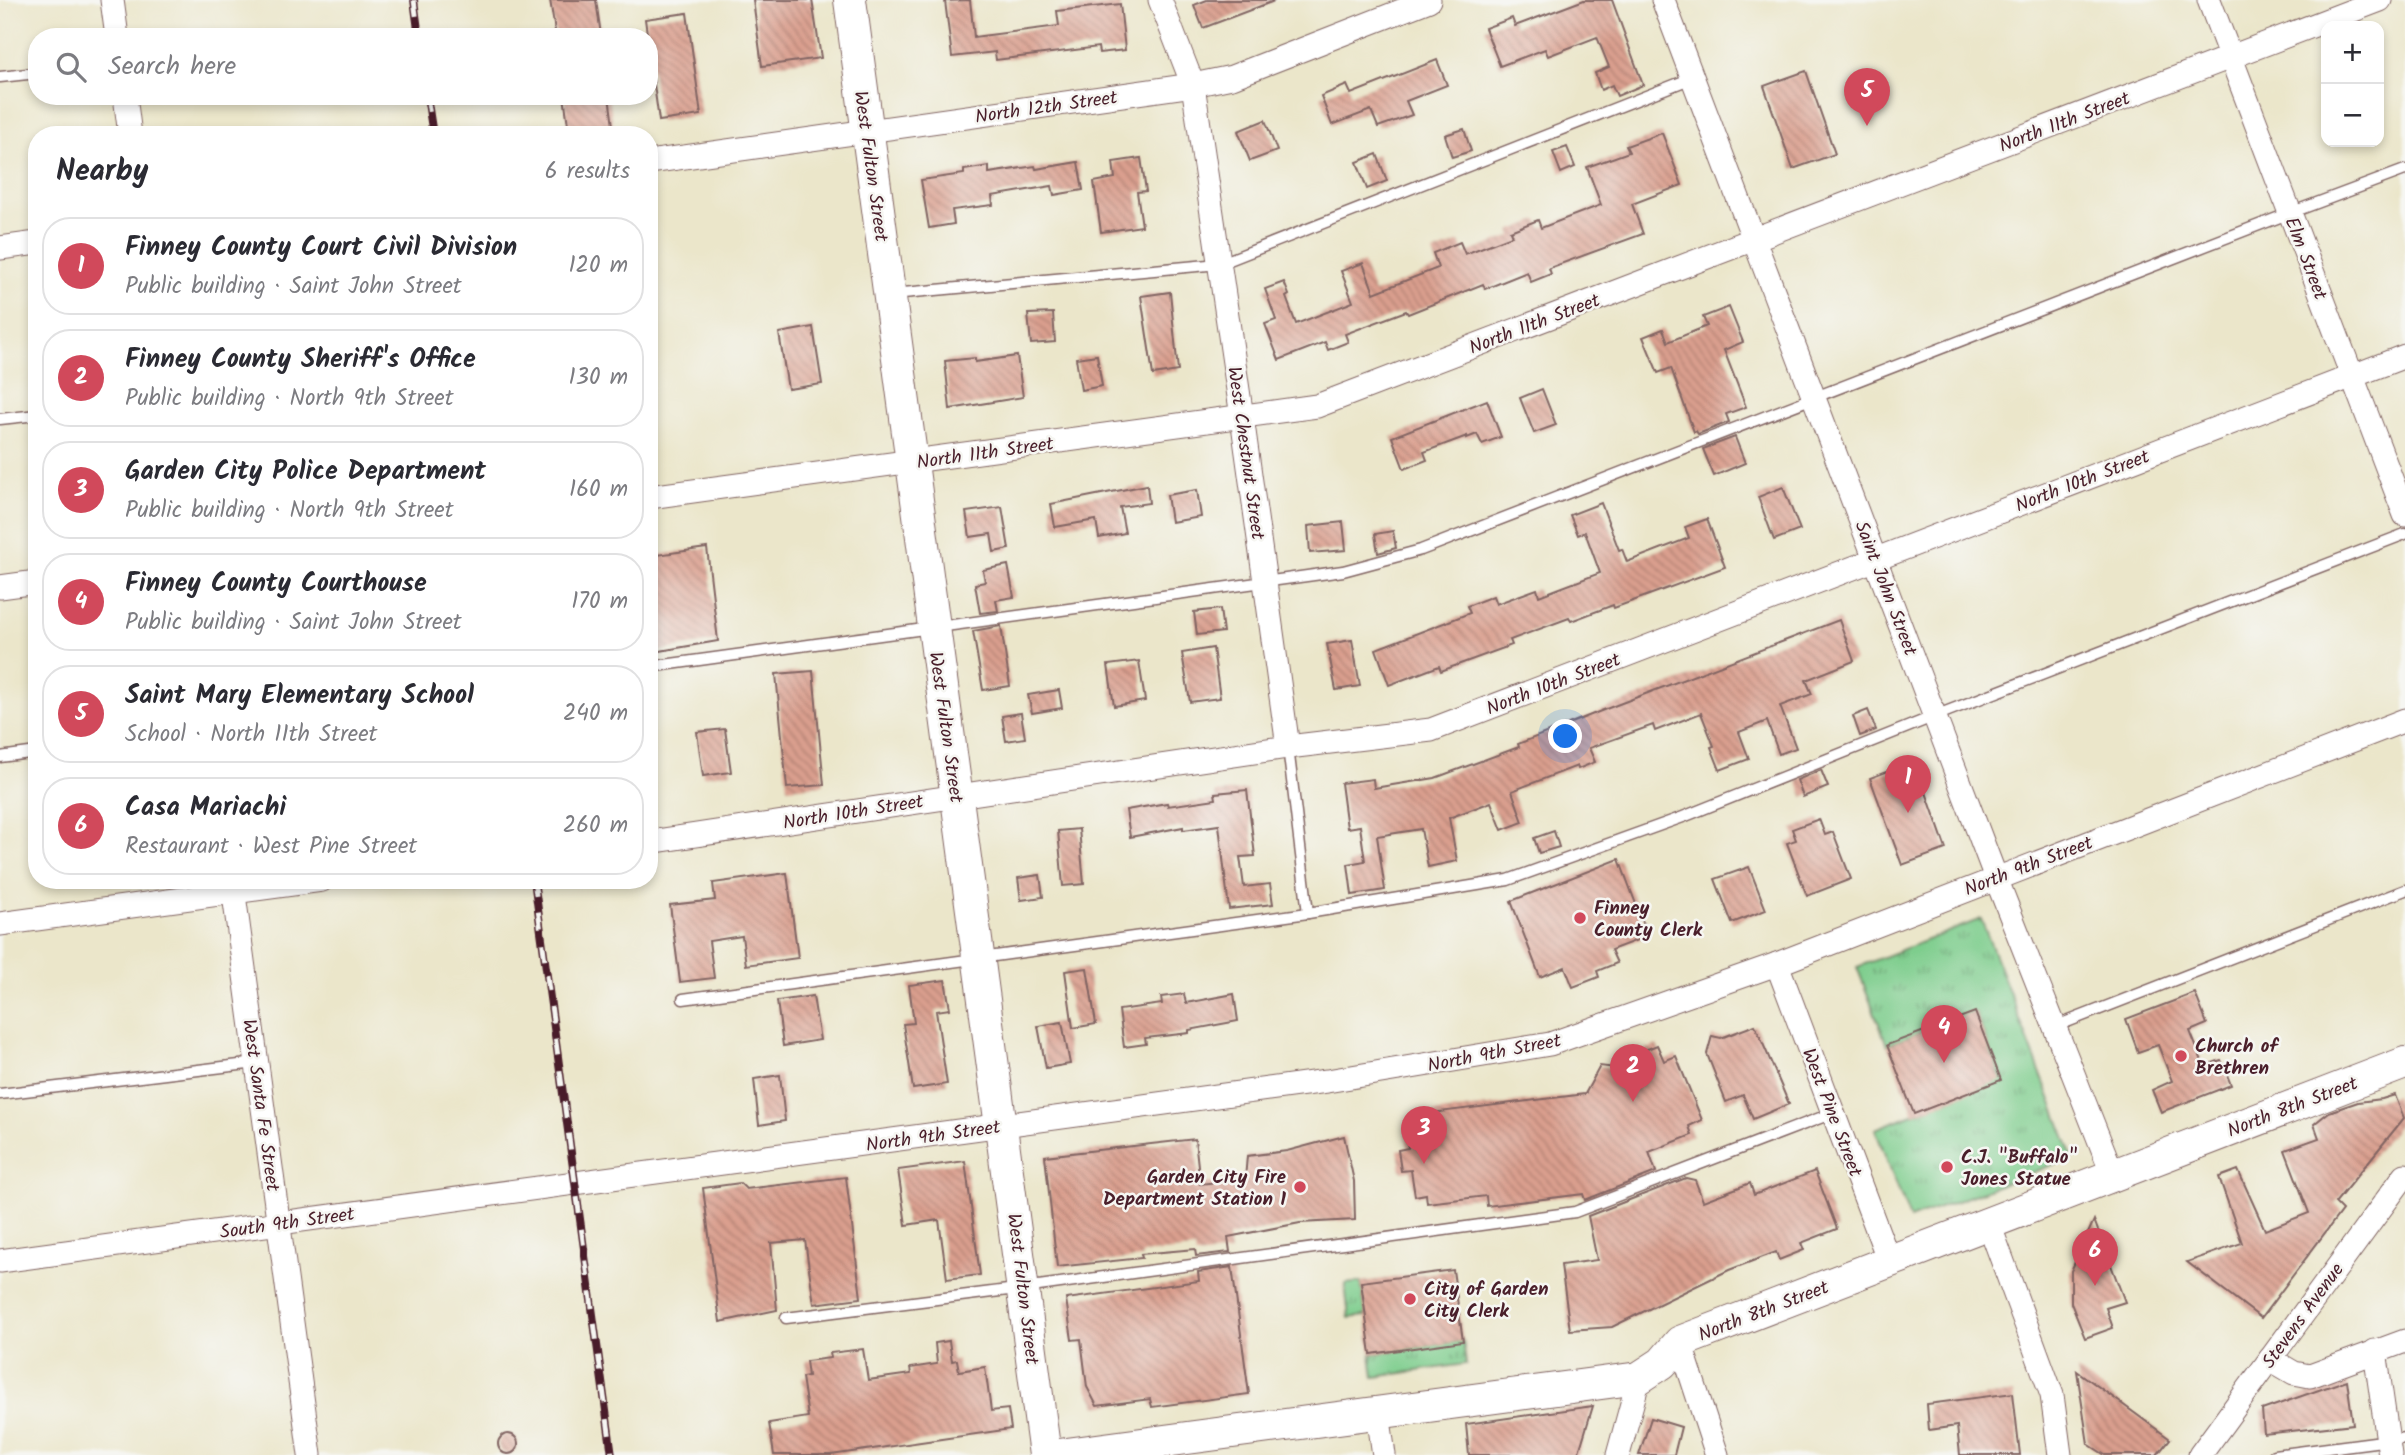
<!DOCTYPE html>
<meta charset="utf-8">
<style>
:root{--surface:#fff;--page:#f7f7f7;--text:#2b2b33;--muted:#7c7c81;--line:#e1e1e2;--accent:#d1495b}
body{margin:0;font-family:Kalam,sans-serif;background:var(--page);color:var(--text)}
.controls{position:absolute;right:21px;top:21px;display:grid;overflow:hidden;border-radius:14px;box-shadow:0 4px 10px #0003}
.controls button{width:63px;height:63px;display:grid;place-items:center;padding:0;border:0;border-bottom:2px solid var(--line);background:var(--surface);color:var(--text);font:35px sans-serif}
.you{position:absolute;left:1566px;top:737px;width:24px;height:24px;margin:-18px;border:5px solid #fff;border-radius:50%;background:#1a73e8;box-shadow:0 0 0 10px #1a73e833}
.badge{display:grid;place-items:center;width:46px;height:46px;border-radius:50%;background:var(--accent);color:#fff;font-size:23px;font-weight:700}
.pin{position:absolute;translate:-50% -58px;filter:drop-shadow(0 2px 4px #0008)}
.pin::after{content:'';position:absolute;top:37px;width:24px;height:21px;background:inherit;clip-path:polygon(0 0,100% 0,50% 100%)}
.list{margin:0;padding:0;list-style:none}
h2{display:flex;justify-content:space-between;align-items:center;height:91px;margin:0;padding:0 28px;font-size:30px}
h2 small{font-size:23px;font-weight:400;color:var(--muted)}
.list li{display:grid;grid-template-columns:46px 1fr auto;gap:21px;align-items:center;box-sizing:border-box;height:98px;margin:0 14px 14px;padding:0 14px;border:2px solid var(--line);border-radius:28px}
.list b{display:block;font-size:26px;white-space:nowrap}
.list p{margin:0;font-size:23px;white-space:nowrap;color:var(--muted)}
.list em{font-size:23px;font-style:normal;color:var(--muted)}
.icon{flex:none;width:38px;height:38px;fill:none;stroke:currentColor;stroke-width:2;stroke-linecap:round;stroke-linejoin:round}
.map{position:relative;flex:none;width:2405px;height:1455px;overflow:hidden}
.search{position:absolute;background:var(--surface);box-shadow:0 4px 10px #0003;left:28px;top:28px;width:630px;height:77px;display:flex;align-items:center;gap:18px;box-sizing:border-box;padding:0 24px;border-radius:28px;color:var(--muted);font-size:26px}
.panel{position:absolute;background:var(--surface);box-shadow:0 4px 10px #0003;left:28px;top:126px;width:630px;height:763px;border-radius:28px}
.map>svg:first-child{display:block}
.grass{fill:url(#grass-tufts);stroke:#64765c;stroke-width:2}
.building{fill:url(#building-back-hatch)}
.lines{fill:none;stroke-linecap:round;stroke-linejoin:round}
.lane-casing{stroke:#826563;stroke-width:13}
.street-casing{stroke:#826563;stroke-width:25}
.secondary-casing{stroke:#826563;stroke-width:34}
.lane{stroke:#fff;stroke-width:10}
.street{stroke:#fff;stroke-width:23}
.secondary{stroke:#fff;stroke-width:32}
.rail-casing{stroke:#4a1f2b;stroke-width:8}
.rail{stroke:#f6f6f2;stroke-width:5;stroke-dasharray:16;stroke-linecap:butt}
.poi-dot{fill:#d1495b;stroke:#f6f6f2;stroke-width:2.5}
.labels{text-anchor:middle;stroke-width:5;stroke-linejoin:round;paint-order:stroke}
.street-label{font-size:19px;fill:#4a1f2b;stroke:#f6f6f2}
.poi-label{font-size:19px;font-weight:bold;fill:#4a1f2b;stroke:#f6f6f2;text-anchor:start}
</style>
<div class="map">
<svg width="2405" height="1455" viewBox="0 0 2405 1455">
<defs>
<pattern id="grass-tufts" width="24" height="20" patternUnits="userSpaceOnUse" patternTransform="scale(1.75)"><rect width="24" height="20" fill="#7ecd8d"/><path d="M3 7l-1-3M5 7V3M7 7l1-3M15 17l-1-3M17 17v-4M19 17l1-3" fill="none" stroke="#69a673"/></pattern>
<pattern id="building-back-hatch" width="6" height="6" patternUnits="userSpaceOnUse" patternTransform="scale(1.75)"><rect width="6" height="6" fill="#da9f8e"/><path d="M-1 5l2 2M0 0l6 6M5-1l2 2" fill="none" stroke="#b38174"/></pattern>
</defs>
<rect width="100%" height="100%" fill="#f6f6f2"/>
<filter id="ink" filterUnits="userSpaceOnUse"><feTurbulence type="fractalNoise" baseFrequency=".0143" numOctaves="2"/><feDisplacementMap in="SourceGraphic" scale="14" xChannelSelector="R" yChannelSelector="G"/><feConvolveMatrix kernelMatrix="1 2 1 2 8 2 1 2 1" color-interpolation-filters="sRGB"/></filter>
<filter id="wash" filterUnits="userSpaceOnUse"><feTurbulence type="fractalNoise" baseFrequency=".00686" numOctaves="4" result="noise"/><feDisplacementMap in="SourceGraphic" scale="28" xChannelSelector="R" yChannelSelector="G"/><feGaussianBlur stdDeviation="1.57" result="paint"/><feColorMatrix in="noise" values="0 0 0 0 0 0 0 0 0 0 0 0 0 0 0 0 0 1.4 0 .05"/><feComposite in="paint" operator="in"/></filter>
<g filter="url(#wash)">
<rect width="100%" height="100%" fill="#ebe6ca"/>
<g class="grass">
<path d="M1981,919L2073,1157L1910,1219L1875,1129L2001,1079L1975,1012L1887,1045L1857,967Z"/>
<path d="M1361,1282L1366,1316L1349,1318L1345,1284Z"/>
<path d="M1463,1341L1466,1364L1374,1377L1371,1354Z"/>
</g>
<g id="blocks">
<g class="building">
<path d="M550,0H596L601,35L556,37Z"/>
<path d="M753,0H812L821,58L762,66Z"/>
<path d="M970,0L974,37L1059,26L1057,11L1120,4L1125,50L1099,53L1098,47L996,60L995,52L952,57L945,1Z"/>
<path d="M1207,0H1274V1L1203,28L1194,5Z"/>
<path d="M1584,0H1612L1643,85L1617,96L1612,85L1601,90L1595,73L1609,67L1597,37L1548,56L1545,49L1500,66L1485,28L1512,18L1515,26Z"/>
<path d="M687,13L701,115L659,121L645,19Z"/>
<path d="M1437,60L1447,85L1406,101L1412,115L1378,127L1371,110L1332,125L1321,96L1347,85L1351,94Z"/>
<path d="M1806,71L1835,154L1793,169L1764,86Z"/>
<path d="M564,96H609L613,126L569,132Z"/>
<path d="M1265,120L1277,151L1250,161L1238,131Z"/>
<path d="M1464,129L1471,151L1452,157L1445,135Z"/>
<path d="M1662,133L1682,185L1632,204L1643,234L1549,268L1551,274L1531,282L1527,272L1485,289L1483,284L1408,314L1406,311L1345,334L1348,342L1328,350L1325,342L1279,360L1265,324L1276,320L1265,289L1284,282L1289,295L1286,297L1296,324L1353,302L1341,271L1363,263L1374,293L1438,268L1433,253L1460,242L1465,254L1512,236L1510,231L1538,220L1541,228L1601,205L1587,167L1629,152L1626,146Z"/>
<path d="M1567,147L1575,167L1561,173L1553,152Z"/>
<path d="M1377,154L1387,181L1367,189L1357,162Z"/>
<path d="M1141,158L1146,191L1137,192L1142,226L1101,232L1094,182L1115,178L1113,162Z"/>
<path d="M1078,162L1083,190L1054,195L1052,186L992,196L993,205L952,210L954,224L929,228L921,180L964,174V170L989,166V173L1035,166L1036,169Z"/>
<path d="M1170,292L1178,371L1153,375L1141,296Z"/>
<path d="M1729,307L1743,342L1724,350L1746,407L1726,414L1729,422L1698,434L1696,431L1694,432L1671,368L1658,373L1643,337L1663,329L1668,342L1707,326L1703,317Z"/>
<path d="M1053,313L1055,342L1031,344L1028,314Z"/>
<path d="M813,327L822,384L788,389L779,333Z"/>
<path d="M1097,355L1102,386L1081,390L1076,358Z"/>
<path d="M1017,356L1023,397L950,409L945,361L975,358V362Z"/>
<path d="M1542,389L1556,425L1534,433L1520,398Z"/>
<path d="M1487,400L1501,437L1482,444L1477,434L1467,438V436L1424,452L1427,460L1404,469L1392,437Z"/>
<path d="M1735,437L1745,463L1714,476L1703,449Z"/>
<path d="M1147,485L1149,503L1120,507L1125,533L1099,538L1096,520L1055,527L1051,504Z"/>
<path d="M1783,487L1800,530L1774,540L1758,497Z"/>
<path d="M1197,490L1201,517L1171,522L1167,495Z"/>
<path d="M1601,503L1619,550L1622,549L1627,562L1689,538L1685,527L1707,519L1725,567L1614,608L1613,605L1571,621L1569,618L1510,640L1512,645L1441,671L1439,666L1389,685L1376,649L1470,613L1467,606L1493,596L1496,604L1537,589L1539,596L1600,573L1585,532L1578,535L1570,515Z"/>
<path d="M1002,507L1009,549L994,552L991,534L970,537L966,512Z"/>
<path d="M1343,522L1346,550L1310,553L1308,526Z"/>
<path d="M1393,531L1396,548L1378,553L1375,534Z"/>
<path d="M707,548L718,641L654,652L649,612V556Z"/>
<path d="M1008,565L1014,597L996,600L998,611L980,613L975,584L985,582L983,570Z"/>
<path d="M1220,609L1223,632L1197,635L1194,612Z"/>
<path d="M1839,620L1854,661L1806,680L1812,694L1780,706L1796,748L1779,754L1767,721L1739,732L1749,759L1720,770L1711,747L1714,746L1701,713L1655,731L1653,725L1589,748L1595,762L1578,769L1577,766L1512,791L1523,822L1502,830L1491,802L1449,818L1457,861L1428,867L1421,829L1377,836L1385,890L1352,895L1348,864L1365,861L1360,826L1347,828L1341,783L1373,779L1374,788L1435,778L1519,747L1518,744L1606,709Z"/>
<path d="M1001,626L1010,686L983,690L973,631Z"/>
<path d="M1352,640L1360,686L1336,690L1327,644Z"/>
<path d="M1213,648L1220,698L1190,702L1182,653Z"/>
<path d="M1139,661L1145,701L1114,706L1108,665Z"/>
<path d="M813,671L824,785L787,788L776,674Z"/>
<path d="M1059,690L1062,708L1032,713L1028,695Z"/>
<path d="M1868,710L1876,730L1860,736L1853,716Z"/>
<path d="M1021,713L1025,738L1006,741L1002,716Z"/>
<path d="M725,729L731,772L703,776L697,732Z"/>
<path d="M1915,761L1946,849L1902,865L1870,778Z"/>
<path d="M1821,770L1828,787L1803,797L1797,780Z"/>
<path d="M1247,790L1255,856L1240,857L1244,887L1270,884L1273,904L1229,909L1219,825L1183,830V827L1130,837L1126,810L1167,803L1168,806L1216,799L1215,793Z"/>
<path d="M1819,819L1825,835L1833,832L1851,879L1807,896L1787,843L1796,840L1792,829Z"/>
<path d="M1079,829L1084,884L1063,886L1058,831Z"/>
<path d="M1554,831L1559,847L1539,853L1534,838Z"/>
<path d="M1619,859L1648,936L1611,950L1617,963L1597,971L1599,977L1573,987L1565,967L1540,977L1511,901Z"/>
<path d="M1749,867L1766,910L1732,923L1715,879Z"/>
<path d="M787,873L798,958L746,965L742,936L709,941L714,978L680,982L670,905L715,900L713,883Z"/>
<path d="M1040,875L1043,897L1021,900L1018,878Z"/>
<path d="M1087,968L1096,1024L1073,1028L1065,971Z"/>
<path d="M945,980L950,1009L936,1011L947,1084L913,1089L903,1024L914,1023L909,985Z"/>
<path d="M2195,993L2207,1024L2190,1031L2204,1066L2221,1060L2231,1085L2161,1112L2152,1090L2172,1081L2158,1045L2138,1052L2126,1019Z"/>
<path d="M1184,994L1186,1003L1234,994L1238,1021L1189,1030V1033L1145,1038L1146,1044L1124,1047L1119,1010L1162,1004L1161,997Z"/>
<path d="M813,996L820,1040L783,1046L777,1001Z"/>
<path d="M1975,1012L2001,1080L1914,1114L1887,1045Z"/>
<path d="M1062,1022L1070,1064L1046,1068L1038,1026Z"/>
<path d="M1755,1025L1789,1104L1753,1119L1743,1095L1726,1102L1707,1054L1712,1036L1721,1038Z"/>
<path d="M1657,1045L1664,1061L1676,1056L1702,1120L1689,1126L1692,1135L1649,1152L1656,1172L1585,1200L1583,1194L1487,1206L1486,1196L1427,1203L1426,1194L1415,1196L1411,1170L1401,1171L1398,1150L1408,1148L1405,1127L1416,1126L1415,1115L1585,1094L1600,1066L1615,1068L1616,1062Z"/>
<path d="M780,1075L785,1121L759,1125L754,1079Z"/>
<path d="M2395,1095L2404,1118L2335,1203L2342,1210L2261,1318L2187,1262L2242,1243L2219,1177L2238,1170L2265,1230L2309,1213L2285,1150L2319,1138L2314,1124L2329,1112L2358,1102L2382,1099Z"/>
<path d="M1344,1136L1354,1181L1355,1220L1300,1223L1228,1237L1230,1252L1196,1256L1195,1249L1141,1254L1142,1258L1057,1267L1045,1156L1195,1139L1200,1184L1245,1179L1247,1156L1287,1151Z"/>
<path d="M965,1161L980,1275L947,1279L939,1220L906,1225L898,1170Z"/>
<path d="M1815,1171L1837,1229L1801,1243L1804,1250L1779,1260L1776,1252L1729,1270L1612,1327L1570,1330L1561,1265L1597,1260L1588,1216L1686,1178L1695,1180L1703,1201L1750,1183L1754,1195Z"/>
<path d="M846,1177L861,1298L814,1304L805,1240L771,1243L777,1310L720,1322L703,1188L740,1183L746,1189Z"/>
<path d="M2094,1220L2125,1302L2106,1308L2113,1328L2085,1338L2071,1303V1271Z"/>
<path d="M1232,1267L1249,1394L1152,1407L1150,1399L1097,1406L1087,1387L1081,1339L1072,1340L1066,1299L1199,1281L1198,1272Z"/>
<path d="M1453,1270L1463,1341L1371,1354L1361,1282Z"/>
<path d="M949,1341L952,1361L957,1360L959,1371L985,1367L991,1411L1008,1409L1011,1429L831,1455H774L769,1423L808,1417L802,1377L808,1376L806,1361L831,1358L830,1353L863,1349L868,1380L911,1374L910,1368L937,1364L935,1343Z"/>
<path d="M2077,1371L2170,1439L2157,1455H2105L2088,1444Z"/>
<path d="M2347,1380L2353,1424L2264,1434L2262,1410Z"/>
<path d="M2013,1393L2020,1455H1960L1957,1426L1929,1430L1927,1404Z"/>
<path d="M1593,1406L1578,1455H1469L1466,1424Z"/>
<path d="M1651,1418L1681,1427L1674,1455H1639Z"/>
<circle cx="508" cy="1444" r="10"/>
</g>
</g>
</g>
<g filter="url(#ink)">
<use href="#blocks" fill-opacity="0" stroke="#826563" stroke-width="2"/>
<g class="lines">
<defs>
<g id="lane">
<path d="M0,77L37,73"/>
<path d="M892,294L1219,264L1692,78"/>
<path d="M0,419L37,415"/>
<path d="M649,667L1343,571L1421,550L2290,213L2405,170"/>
<path d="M1288,747L1308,913"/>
<path d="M0,757L37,752"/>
<path d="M683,999L1308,913L1508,880L1683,817L1935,716L2405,534"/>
<path d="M2054,1027L2405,890"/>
<path d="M0,1094L256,1063"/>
<path d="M786,1318L1024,1288L1575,1212L1833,1113"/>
<path d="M2274,1455L2405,1438"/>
</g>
<g id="street">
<path d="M112,0L117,37"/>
<path d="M1160,0L1193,85L1242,417L1288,747"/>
<path d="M1663,0L1996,878L2113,1175"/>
<path d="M2209,0L2405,515"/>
<path d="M125,96L130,135"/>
<path d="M649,162L1193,85L1232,77L1429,0"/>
<path d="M0,248L37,243"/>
<path d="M649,497L1317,406L2380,0"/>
<path d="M0,587L37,582"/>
<path d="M656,841L1288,747L1431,730L2405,356"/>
<path d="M232,880L310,1455"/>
<path d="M0,924L322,880"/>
<path d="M1777,964L1889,1261"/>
<path d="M1989,1224L2052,1395L2060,1455"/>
<path d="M0,1261L1327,1081L1550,1044L1777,964L2405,720"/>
<path d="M1680,1342L1717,1455"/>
<path d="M2375,1351L2390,1455"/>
<path d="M2270,1359L2294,1373L2310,1376L2405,1341"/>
<path d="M1378,1413L1384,1455"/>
<path d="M1618,1455L1639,1378"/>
<path d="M2200,1455L2405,1175"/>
</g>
<g id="secondary">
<path d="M850,0L1045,1455"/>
<path d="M1059,1455L1639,1378L1662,1363L1680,1342L2405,1063"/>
</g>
</defs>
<use href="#lane" class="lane-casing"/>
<use href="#street" class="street-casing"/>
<use href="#secondary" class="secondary-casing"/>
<use href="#lane" class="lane"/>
<use href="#street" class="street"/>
<use href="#secondary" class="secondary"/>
<defs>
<g id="rail">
<path d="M414,0L419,37"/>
<path d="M427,96L433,135"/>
<path d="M534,880L612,1455"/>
</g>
</defs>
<use href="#rail" class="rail-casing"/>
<use href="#rail" class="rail"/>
</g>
</g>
<g class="poi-dot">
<circle cx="1580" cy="918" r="7"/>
<circle cx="2181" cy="1056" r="7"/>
<circle cx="1947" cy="1167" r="7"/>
<circle cx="1300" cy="1187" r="7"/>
<circle cx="1410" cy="1299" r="7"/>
</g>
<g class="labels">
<g class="street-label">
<text transform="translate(1046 106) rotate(-8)" y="7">North 12th Street</text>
<text transform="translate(2064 121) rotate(-21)" y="7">North 11th Street</text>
<text transform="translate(872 166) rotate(82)" y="7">West Fulton Street</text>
<text transform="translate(2307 258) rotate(69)" y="7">Elm Street</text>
<text transform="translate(1534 323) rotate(-21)" y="7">North 11th Street</text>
<text transform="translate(985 452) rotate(-8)" y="7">North 11th Street</text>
<text transform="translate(1247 453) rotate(82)" y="7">West Chestnut Street</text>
<text transform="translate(2082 480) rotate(-21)" y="7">North 10th Street</text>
<text transform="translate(1887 588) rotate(69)" y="7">Saint John Street</text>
<text transform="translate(1553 683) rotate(-21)" y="7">North 10th Street</text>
<text transform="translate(947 727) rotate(82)" y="7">West Fulton Street</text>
<text transform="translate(853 811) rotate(-9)" y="7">North 10th Street</text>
<text transform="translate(2028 865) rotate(-21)" y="7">North 9th Street</text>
<text transform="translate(1494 1052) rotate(-11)" y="7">North 9th Street</text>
<text transform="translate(262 1105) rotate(82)" y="7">West Santa Fe Street</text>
<text transform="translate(2292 1106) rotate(-21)" y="7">North 8th Street</text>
<text transform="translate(1833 1112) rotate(69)" y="7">West Pine Street</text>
<text transform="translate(933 1135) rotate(-8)" y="7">North 9th Street</text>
<text transform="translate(287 1222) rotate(-8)" y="7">South 9th Street</text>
<text transform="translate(1024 1289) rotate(83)" y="7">West Fulton Street</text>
<text transform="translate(1763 1310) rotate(-21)" y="7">North 8th Street</text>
<text transform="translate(2302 1315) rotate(-54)" y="7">Stevens Avenue</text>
</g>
<g class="poi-label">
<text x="1594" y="914">Finney<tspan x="1594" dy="22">County Clerk</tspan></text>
<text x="2195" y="1052">Church of<tspan x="2195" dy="22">Brethren</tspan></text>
<text x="1961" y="1163">C.J. "Buffalo"<tspan x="1961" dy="22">Jones Statue</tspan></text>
<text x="1286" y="1183" text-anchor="end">Garden City Fire<tspan x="1286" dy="22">Department Station 1</tspan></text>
<text x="1424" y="1295">City of Garden<tspan x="1424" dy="22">City Clerk</tspan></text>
</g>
</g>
</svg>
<div class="controls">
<button>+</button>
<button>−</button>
</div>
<div class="you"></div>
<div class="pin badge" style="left:1908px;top:813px">1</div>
<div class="pin badge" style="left:1633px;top:1102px">2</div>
<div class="pin badge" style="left:1424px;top:1164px">3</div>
<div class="pin badge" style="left:1944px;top:1063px">4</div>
<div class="pin badge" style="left:1867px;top:126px">5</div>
<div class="pin badge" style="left:2095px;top:1286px">6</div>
<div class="search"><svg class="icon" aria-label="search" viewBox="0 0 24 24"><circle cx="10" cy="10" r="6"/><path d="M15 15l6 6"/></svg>Search here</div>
<section class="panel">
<h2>Nearby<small>6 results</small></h2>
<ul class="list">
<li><span class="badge">1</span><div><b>Finney County Court Civil Division</b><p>Public building · Saint John Street</p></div><em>120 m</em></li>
<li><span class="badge">2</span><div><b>Finney County Sheriff's Office</b><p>Public building · North 9th Street</p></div><em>130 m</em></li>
<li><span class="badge">3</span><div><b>Garden City Police Department</b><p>Public building · North 9th Street</p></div><em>160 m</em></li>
<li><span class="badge">4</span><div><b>Finney County Courthouse</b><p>Public building · Saint John Street</p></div><em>170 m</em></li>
<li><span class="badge">5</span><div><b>Saint Mary Elementary School</b><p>School · North 11th Street</p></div><em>240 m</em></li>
<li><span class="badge">6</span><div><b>Casa Mariachi</b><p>Restaurant · West Pine Street</p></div><em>260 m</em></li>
</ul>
</section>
</div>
